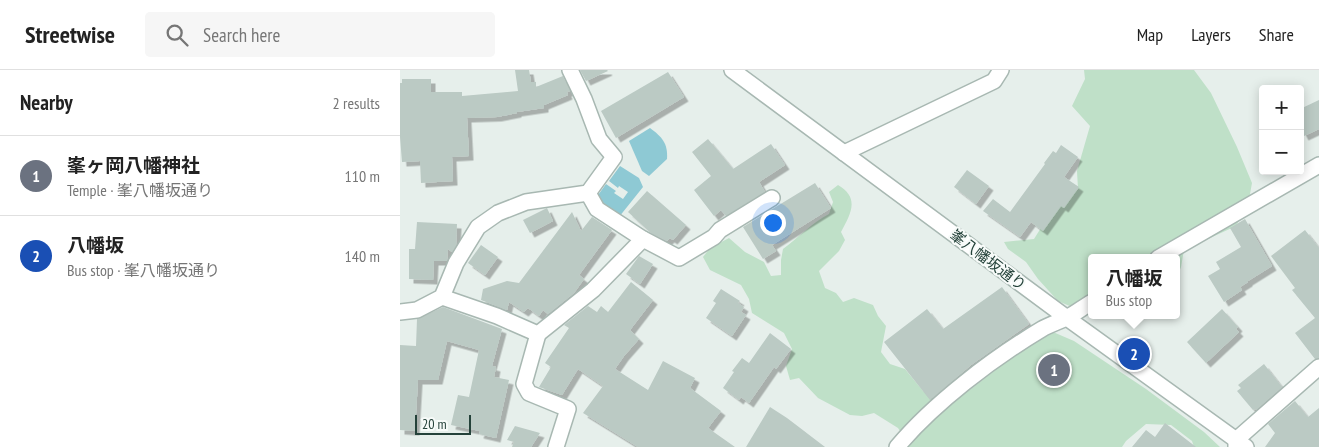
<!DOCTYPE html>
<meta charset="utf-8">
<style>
:root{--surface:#fff;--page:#f6f6f6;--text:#222;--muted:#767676;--line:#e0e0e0;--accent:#804e3d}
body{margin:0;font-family:"PT Sans Narrow","Noto Sans JP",sans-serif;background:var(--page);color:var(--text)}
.controls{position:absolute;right:15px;top:15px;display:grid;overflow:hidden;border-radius:5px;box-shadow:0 2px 12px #0003}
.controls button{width:45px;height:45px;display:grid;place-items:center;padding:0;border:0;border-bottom:1px solid var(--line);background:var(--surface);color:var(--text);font:25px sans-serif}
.scale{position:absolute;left:15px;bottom:12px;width:56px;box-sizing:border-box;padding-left:5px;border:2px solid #24423a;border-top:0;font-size:14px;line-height:18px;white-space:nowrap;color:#24423a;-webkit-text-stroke:4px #f7fbf9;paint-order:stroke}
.you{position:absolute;left:372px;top:152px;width:18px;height:18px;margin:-12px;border:4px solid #fff;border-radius:50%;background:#1a73e8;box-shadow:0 0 0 8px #1a73e833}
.badge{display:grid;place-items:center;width:32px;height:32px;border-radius:50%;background:var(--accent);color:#fff;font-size:16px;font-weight:700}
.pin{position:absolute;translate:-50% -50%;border:2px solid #fff;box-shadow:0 1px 5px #0006}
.popup{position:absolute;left:688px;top:184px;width:92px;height:65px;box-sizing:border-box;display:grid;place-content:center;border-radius:5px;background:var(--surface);filter:drop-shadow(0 1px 4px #0005);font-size:16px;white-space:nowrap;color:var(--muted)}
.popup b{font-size:19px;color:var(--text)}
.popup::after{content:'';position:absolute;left:50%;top:100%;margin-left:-10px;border:10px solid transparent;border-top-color:var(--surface)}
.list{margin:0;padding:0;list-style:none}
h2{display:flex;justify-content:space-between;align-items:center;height:65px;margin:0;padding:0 20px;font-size:21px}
h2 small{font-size:16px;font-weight:400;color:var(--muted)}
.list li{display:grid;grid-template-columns:32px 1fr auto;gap:15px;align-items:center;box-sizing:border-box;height:80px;padding:0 20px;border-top:1px solid var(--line)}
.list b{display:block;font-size:19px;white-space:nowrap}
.list p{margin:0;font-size:16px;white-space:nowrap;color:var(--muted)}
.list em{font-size:16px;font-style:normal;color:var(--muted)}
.icon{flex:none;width:28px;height:28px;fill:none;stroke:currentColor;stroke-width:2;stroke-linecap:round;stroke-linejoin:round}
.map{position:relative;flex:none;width:919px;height:377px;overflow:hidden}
header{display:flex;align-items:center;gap:30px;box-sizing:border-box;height:70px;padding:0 25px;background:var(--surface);border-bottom:1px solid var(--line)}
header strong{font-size:24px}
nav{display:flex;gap:28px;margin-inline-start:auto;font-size:18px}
.search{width:350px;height:45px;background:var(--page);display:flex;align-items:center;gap:12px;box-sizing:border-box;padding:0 18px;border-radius:5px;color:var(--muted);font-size:19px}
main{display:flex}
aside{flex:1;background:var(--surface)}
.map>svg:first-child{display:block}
.green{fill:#bfe0c8}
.water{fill:#8ec9d4}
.building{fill:#bbcac4;filter:url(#shadow)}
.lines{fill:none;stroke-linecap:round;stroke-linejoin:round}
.minor-casing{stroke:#a8b8b2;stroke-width:18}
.minor{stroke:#fff;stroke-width:15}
.labels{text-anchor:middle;stroke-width:4;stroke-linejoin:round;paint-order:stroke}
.street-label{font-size:15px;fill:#24423a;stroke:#f7fbf9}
</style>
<header>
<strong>Streetwise</strong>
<div class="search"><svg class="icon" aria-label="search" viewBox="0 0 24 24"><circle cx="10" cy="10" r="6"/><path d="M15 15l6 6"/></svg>Search here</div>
<nav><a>Map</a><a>Layers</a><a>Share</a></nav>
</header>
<main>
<aside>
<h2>Nearby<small>2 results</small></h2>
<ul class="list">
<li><span class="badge" style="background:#6b7280">1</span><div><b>峯ヶ岡八幡神社</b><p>Temple · 峯八幡坂通り</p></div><em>110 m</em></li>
<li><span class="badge" style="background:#1a4fb4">2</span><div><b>八幡坂</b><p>Bus stop · 峯八幡坂通り</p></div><em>140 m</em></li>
</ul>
</aside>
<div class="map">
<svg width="919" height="377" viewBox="0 0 919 377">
<defs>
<filter id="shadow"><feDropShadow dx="4.5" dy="4.5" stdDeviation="0" flood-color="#0004"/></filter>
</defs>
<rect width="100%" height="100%" fill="#e6efeb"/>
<g class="green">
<path d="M684,0H794L811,23L837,77L852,113L848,135L836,156L784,180L781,197L777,207L776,188H692L691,240L686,243L658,231L638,209L626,192L608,179L604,172L634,169L649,145L678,119L677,101L690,56L672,36L685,9Z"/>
<path d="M438,115C460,128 451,143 441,162L445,170L439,181L419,201L425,218L436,223L443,232L454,228L473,235L478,246L486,256L481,282L490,294L505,299L523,321L534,329H553L571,319L626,276L653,262L674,271L746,319L804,362L820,377H794L792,371L771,355L746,354L726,371L722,377H503L507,372L498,358L474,343L462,346L450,345L418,328L399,308L390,310L386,296L392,279L384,263L352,243L349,229L341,215L310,200L303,187L310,178L329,168L345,182L364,192L371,206L381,205V190L383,179C399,167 412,153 429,144L433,132L429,122Z"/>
</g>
<g class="water">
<path d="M250,58C262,67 268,73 267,89L249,106L242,101L229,71Z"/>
<path d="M220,96L239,108L243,117L219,147L196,128L206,114L216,121L214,123L223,129L228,122L219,116L218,118L209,111Z"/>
</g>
<g class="building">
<path d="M115,0H129L131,12H136V17L163,6L170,21L167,22L168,25L144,35V38L117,42V43L97,47L67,48L69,86L52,87L53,111L21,113L20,91L2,92L0,67V13H2V9H31V22H62V26L118,21Z"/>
<path d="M180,0H207L208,1L186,11Z"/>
<path d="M268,2L284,27L216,68L201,41Z"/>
<path d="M919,30V59L904,66L900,58V39Z"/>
<path d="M308,69L333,99L371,74L385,95L359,112L365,122L326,146L321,140L314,146L294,120L311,106L292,82Z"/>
<path d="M661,75L678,87L664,107L679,117L664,138L661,136L643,161L631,152L620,167L583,141L593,129L610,142L645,94L644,93L653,81L656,83Z"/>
<path d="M567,100L589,116L576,134L554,117Z"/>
<path d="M415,113L431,138L372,175L376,181L363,189L343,157Z"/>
<path d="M247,121L286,155L273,170L270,168L267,171L251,163L228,142Z"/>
<path d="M147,138L153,151L130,163L123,150Z"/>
<path d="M172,142L181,161L192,147L212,160L179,205L184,209L174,223L148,244L143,240L139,246L128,238L124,242L109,232L107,240L81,230L83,219L107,211L119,213Z"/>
<path d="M845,149L872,196L848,211V212L840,217L842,220L824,232L808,206L820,199L816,192L841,177L830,158Z"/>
<path d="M17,152L57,154L56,176L52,182L48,179L47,191H34L33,210L9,209V179H15Z"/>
<path d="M905,160L919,178V288L915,289L895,263L915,248L892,220L895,218L871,186Z"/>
<path d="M81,175L98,187L85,205L68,193Z"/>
<path d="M239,186L253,194L240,214L226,204Z"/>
<path d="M231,212L253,230L230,260L239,269L224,286L215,299L248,320L263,291L295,308L290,318L321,341L308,358L335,377H238L183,343L203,316L178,299L162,325L139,317L151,297L145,293L169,258L164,255L188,236L197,242L201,236L208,242Z"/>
<path d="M602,217L629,254L571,295L530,330L484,272L527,239L543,259Z"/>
<path d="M321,219L340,231L338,233L344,237L341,242L346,245L332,266L306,248L316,233L313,231Z"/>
<path d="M43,237L102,259L92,296L96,297L94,307L109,310L96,368L79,364L80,361L51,355L58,325L69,327L79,280L47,271L38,310H18L15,361L0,360V275L16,276L17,249Z"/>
<path d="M822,239L838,257L836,259L839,262L806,293L787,272Z"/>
<path d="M370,263L391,279L376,299L374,297L349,333L341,327L339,330L323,318L334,302L332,301L342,288L349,293Z"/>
<path d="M864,294L882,317L856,340L855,339L853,340L837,321L841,318L838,315Z"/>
<path d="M895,331L908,347L919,338V377H865L875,363L868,354Z"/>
<path d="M370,337L387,348L425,377H346Z"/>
<path d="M765,353L796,377H732L746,360L755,367Z"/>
<path d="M115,356L140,363L131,377H112L114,372L107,370Z"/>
</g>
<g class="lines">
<defs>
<g id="minor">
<path d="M332,0L667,248L846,377"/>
<path d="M444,83L594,11L601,0"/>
<path d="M188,123L197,139L243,169L279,188L314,167L320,160L372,128"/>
<path d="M758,188L919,95"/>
<path d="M42,227L97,246L138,264L193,220L243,169"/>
<path d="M0,242L17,240L42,227L56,193L78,157L98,143L126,132L188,123L214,87L199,69L184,29L170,0"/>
<path d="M138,264L124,314L129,323L168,339L156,377"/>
<path d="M497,377C534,333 592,289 642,259C649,255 658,252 666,248C675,244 683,237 692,232"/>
<path d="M836,377V370L919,297"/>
</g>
</defs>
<use href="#minor" class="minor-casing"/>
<use href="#minor" class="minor"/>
</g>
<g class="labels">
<g class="street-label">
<text transform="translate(588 190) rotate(37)" y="5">峯八幡坂通り</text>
</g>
</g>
</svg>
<div class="controls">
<button>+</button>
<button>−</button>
</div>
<div class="scale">20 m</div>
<div class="you"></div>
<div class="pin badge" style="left:654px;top:300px;background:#6b7280">1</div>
<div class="pin badge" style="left:734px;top:284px;background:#1a4fb4">2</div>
<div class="popup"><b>八幡坂</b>Bus stop</div>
</div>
</main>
